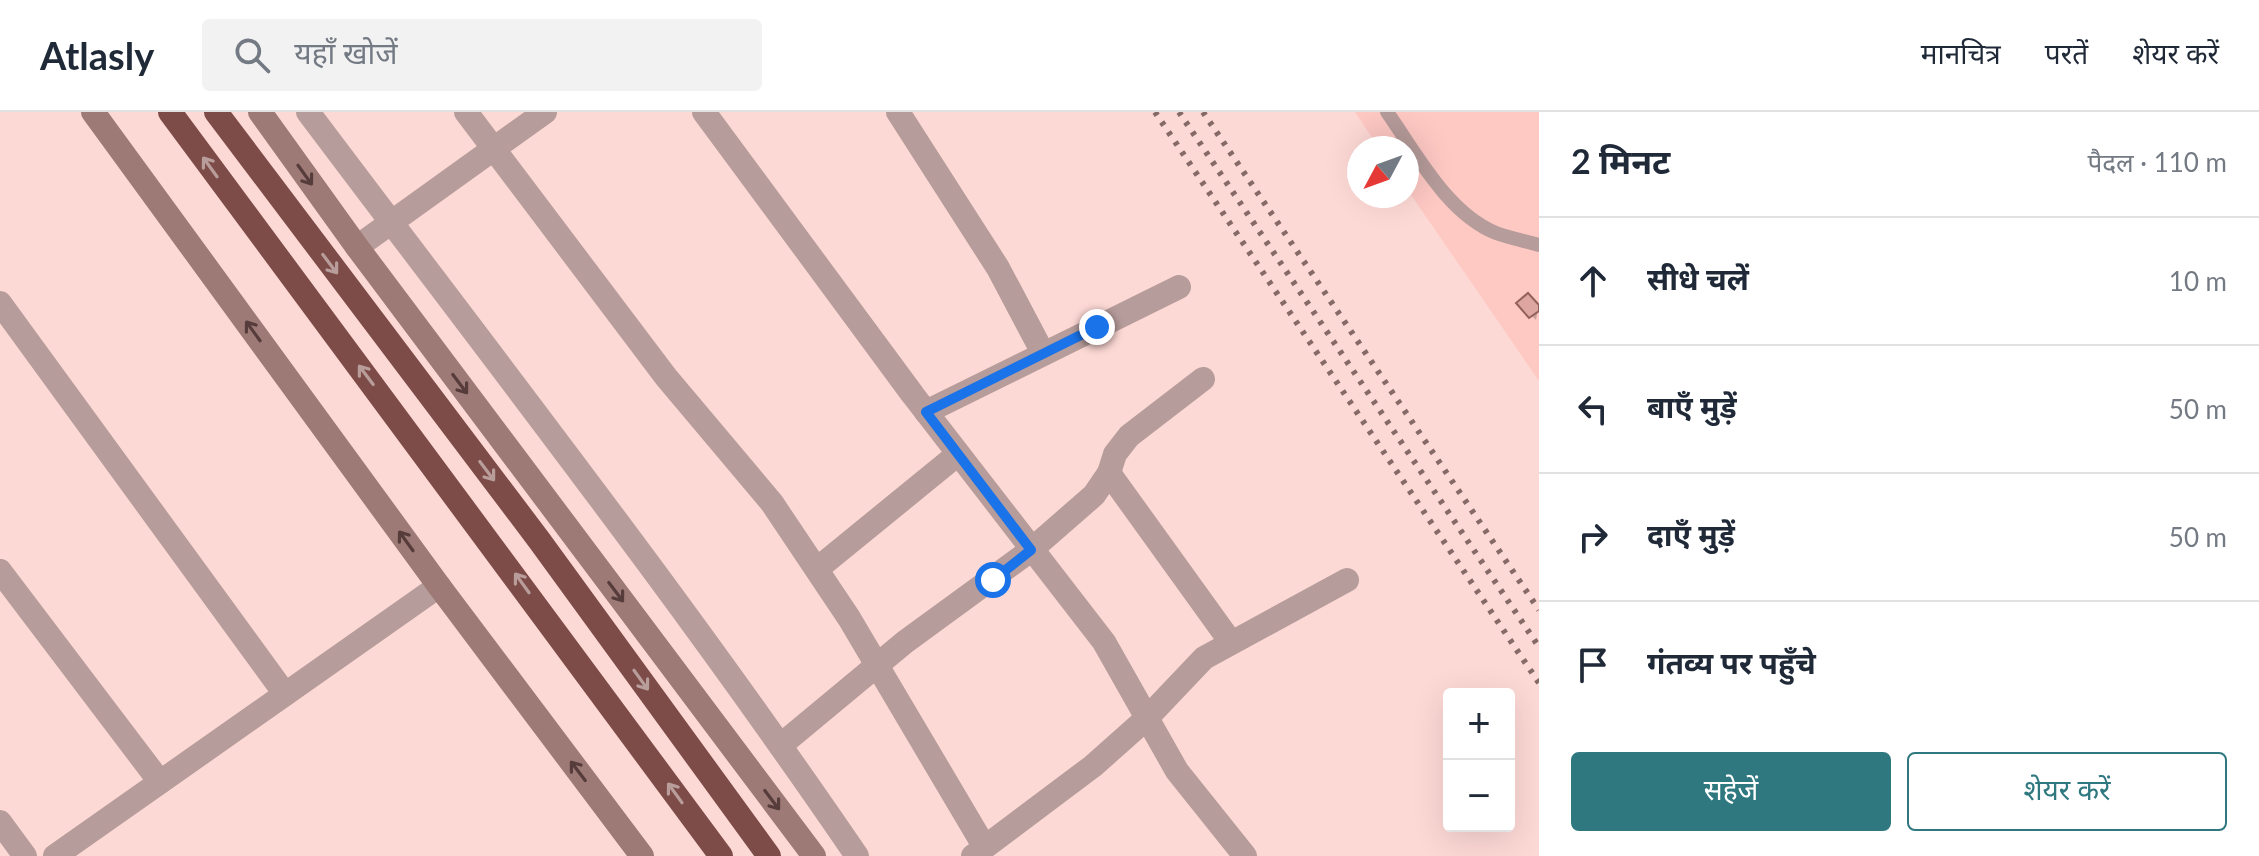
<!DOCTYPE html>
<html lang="hi">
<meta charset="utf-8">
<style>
:root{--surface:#fff;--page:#f2f2f3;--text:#1f2937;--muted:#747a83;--line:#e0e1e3;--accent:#2f7880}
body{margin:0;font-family:Lato,"Noto Sans Devanagari",sans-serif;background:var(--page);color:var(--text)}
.controls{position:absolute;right:24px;bottom:24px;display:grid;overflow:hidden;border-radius:8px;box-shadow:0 8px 32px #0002}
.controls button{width:72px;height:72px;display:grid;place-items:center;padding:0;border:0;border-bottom:2px solid var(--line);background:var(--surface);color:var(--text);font:40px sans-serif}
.compass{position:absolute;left:1347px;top:24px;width:72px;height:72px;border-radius:50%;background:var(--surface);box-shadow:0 8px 32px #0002;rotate:229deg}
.stop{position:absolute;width:24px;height:24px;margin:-18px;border:6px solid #1a73e8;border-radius:50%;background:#fff}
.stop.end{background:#1a73e8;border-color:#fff;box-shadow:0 2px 8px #0008}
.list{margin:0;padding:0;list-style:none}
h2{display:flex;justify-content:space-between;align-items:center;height:104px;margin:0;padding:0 32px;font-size:34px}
h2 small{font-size:26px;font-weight:400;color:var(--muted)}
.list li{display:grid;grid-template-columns:52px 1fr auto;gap:24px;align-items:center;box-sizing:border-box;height:128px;padding:0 32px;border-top:2px solid var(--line)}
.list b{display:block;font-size:30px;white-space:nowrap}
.list em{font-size:26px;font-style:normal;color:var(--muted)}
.actions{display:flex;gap:16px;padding:24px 32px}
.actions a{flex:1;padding:18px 0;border:2px solid var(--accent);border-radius:8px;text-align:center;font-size:28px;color:var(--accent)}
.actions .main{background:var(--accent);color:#fff}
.icon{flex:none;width:44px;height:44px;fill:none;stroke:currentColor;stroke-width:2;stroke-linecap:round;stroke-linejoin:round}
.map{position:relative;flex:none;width:1539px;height:744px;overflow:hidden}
header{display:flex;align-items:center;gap:48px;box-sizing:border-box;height:112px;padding:0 40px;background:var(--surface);border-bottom:2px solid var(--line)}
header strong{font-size:38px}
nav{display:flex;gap:44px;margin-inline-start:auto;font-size:28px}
.search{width:560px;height:72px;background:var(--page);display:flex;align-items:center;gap:20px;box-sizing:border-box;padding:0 28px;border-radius:8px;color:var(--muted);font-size:30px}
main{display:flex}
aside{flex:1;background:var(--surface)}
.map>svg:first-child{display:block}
.built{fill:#fec8c3}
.shadow{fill:#0003}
.building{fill:#dea6a0;stroke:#93615c;stroke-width:2}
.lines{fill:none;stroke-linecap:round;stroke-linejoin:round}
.lane{stroke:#b69c9a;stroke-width:14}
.street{stroke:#b69c9a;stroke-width:24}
.secondary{stroke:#9e7a76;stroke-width:24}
.highway{stroke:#7d4c48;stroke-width:24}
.rail{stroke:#856a68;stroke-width:6;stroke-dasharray:4 8;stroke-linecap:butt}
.oneway{stroke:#b89d9a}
.oneway2{stroke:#563c3a}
.route{stroke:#1a73e8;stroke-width:10}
</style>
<header>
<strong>Atlasly</strong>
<div class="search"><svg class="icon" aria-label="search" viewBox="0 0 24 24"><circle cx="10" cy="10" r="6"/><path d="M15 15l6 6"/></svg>यहाँ खोजें</div>
<nav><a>मानचित्र</a><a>परतें</a><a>शेयर करें</a></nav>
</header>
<main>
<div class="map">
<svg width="1539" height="744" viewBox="0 0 1539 744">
<rect width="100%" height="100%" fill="#fdd9d5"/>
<path class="built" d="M1355,0H1539V269L1407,77V36H1379Z"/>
<path class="shadow" d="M1528,183L1539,192L1536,208L1519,191Z"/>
<path class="building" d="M1528,181L1539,193V199L1529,206L1516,191Z"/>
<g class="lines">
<path class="lane" d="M1387,0C1416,41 1447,101 1496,121C1510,126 1525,129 1539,133"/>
<g class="street">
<path d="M308,0C493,246 683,489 857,744"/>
<path d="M466,0L666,265L772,391L849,506L984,734"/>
<path d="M704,0L913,283L1104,530L1177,659L1245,744"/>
<path d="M898,0L998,156L1043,241"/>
<path d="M357,135L545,0"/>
<path d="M0,191L285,582"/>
<path d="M926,300L1179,175"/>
<path d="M1109,361L1230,529"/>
<path d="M817,457L958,342"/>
<path d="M0,459L160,670"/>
<path d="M781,633L905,530L1031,438L1094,383L1109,361L1115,342L1129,324L1203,267"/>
<path d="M0,710L25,744"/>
<path d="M55,744L439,474"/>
<path d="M973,744L1093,654L1147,606L1204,546L1347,468"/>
</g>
<g class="secondary">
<path d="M93,0L439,474L642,744"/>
<path d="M260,0L357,135L814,744"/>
</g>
<g class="highway">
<path d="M170,0L721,744"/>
<path d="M216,0L539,428L769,744"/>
</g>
<g class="rail">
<path d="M1155,0L1539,571"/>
<path d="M1179,0L1539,535"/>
<path d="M1203,0L1539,498"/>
</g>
</g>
<defs><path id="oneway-shaft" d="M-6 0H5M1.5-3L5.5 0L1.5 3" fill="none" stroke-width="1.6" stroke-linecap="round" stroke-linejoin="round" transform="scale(2)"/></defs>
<g class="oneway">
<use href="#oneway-shaft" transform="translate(210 55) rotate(-126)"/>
<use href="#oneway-shaft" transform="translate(330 152) rotate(53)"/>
<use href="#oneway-shaft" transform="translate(366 263) rotate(-127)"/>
<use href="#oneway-shaft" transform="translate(487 359) rotate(53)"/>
<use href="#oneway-shaft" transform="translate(522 471) rotate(-126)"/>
<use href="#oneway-shaft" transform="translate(641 568) rotate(54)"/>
<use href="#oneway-shaft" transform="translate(675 681) rotate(-126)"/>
</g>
<g class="oneway2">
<use href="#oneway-shaft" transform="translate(305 63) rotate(54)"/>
<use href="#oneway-shaft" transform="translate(253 219) rotate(-126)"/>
<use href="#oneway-shaft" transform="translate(460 272) rotate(53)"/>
<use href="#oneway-shaft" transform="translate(406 429) rotate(-126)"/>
<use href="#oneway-shaft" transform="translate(616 480) rotate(53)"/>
<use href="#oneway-shaft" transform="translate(578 659) rotate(-127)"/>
<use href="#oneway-shaft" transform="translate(772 688) rotate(53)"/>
</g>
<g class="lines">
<path class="route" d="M993,468L1031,438L926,300L1097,215"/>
</g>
</svg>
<div class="controls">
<button>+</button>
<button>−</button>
</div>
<svg class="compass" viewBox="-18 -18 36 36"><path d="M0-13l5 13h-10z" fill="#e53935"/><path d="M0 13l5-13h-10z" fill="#747a83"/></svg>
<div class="stop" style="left:993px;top:468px"></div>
<div class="stop end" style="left:1097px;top:215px"></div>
</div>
<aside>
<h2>2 मिनट<small>पैदल · 110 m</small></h2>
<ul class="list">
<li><svg class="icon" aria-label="ahead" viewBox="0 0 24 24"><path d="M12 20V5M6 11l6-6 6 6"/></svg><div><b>सीधे चलें</b></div><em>10 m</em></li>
<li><svg class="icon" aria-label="left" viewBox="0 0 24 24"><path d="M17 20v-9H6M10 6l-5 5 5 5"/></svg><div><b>बाएँ मुड़ें</b></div><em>50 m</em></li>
<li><svg class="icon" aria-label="right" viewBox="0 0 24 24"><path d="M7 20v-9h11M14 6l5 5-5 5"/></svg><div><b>दाएँ मुड़ें</b></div><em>50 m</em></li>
<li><svg class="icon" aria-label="arrive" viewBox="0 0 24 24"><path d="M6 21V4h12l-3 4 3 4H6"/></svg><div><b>गंतव्य पर पहुँचे</b></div></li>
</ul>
<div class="actions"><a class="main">सहेजें</a><a>शेयर करें</a></div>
</aside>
</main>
